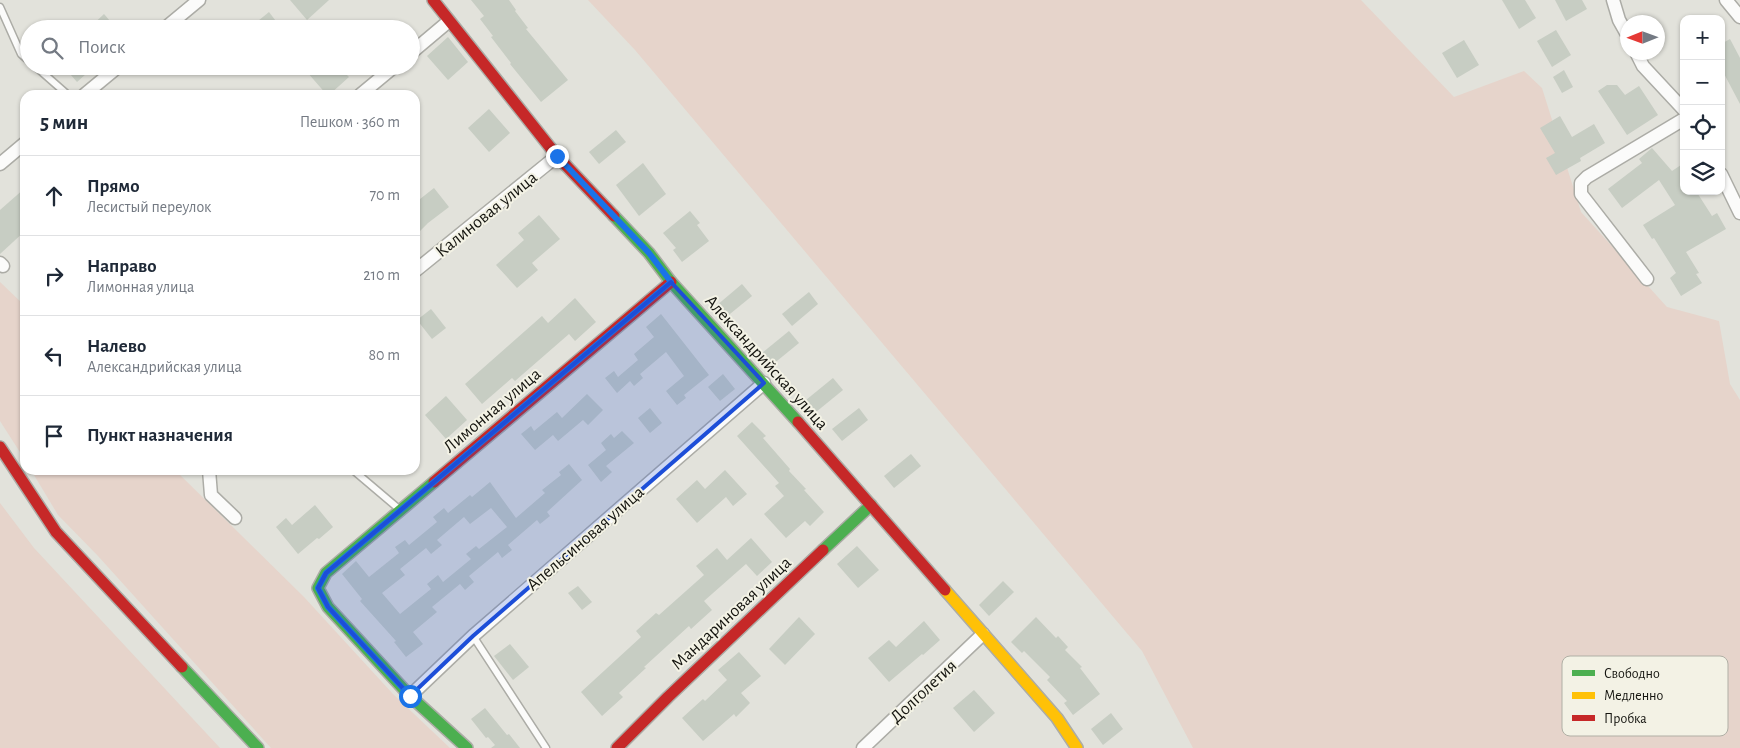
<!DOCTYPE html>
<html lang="ru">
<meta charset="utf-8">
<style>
:root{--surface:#fff;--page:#f6f6f7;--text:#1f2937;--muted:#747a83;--line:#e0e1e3}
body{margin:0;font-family:"Alegreya Sans",sans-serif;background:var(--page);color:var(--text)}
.controls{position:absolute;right:15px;top:15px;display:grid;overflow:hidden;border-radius:10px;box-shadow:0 1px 4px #0004}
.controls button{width:45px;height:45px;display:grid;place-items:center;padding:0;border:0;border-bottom:1px solid var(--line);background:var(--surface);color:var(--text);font:25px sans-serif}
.compass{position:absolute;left:1620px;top:15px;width:45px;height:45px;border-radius:50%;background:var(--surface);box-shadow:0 1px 4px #0004;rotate:269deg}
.stop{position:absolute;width:15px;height:15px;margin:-11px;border:4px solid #1a73e8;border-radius:50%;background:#fff}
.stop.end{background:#1a73e8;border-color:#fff;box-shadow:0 1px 5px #0008}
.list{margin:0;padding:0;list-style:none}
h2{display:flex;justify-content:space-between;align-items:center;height:65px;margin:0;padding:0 20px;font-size:21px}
h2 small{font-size:16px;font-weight:400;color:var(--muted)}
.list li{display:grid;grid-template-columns:32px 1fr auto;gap:15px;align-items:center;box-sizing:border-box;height:80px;padding:0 20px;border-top:1px solid var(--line)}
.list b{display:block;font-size:19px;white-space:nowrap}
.list p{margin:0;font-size:16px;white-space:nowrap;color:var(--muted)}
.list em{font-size:16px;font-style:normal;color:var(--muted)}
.icon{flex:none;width:28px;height:28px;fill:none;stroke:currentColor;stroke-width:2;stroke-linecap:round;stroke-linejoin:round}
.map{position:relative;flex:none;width:1740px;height:748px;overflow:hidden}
.search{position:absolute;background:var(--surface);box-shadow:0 1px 4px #0004;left:20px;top:20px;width:400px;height:55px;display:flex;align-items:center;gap:12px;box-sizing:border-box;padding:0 18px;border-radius:28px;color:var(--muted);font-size:19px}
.panel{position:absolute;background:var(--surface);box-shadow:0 1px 4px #0004;left:20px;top:90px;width:400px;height:385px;border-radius:15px}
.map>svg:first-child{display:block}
.green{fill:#e6d4cb}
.building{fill:#c7cdc3;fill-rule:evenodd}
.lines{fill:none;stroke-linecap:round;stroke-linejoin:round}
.lane-casing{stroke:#acaca6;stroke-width:9}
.street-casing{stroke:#acaca6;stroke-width:15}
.fast-casing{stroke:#acaca6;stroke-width:14}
.slow-casing{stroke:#acaca6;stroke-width:14}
.jam-casing{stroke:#acaca6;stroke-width:14}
.lane{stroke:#fbfbfa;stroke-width:6}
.street{stroke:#fbfbfa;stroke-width:12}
.fast{stroke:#4caf50;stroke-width:11}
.slow{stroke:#ffc107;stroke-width:11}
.jam{stroke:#c62828;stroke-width:11}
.route{stroke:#1a73e8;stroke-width:6}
.marked{fill:#1d4ed8;fill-opacity:0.2;stroke:#1d4ed8;stroke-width:4;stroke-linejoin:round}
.labels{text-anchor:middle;stroke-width:4;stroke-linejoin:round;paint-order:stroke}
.street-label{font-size:18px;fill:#14140f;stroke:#f3f2e5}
.key{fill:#f3f2e5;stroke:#b0afa5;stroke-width:1}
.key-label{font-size:14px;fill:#14140f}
</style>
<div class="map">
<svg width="1740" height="748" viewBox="0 0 1740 748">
<rect width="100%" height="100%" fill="#e2e2db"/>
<g class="green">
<path d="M588,0H1361L1454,97L1524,71L1542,88L1581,212L1667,307L1719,321L1730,384L1740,400V748H1193L1142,651L635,50Z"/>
<path d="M0,282L25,306V460L0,421Z"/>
<path d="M31,470H175L304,597L393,694L450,748H271L98,556L58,515Z"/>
<path d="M0,503L34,548L220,748H0Z"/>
</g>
<g class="building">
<path d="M290,0H329L307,20Z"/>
<path d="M471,0H509L516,10L515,11L528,28L526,29L568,80L541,102L510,64L511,63L491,37L493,36L480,19L484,16Z"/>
<path d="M1502,0H1525L1536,18L1519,29Z"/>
<path d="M1555,0H1582L1587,9L1566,21Z"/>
<path d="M269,12L282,29H248Z"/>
<path d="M104,14L117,29H88Z"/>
<path d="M1556,30L1571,55L1552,67L1537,41Z"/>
<path d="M448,37L468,62L448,80L427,56Z"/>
<path d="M1730,39L1740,58V104L1721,68V44Z"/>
<path d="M1464,40L1479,65L1457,78L1442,53Z"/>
<path d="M63,66H95L77,82Z"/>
<path d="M314,66H357L347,75L349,77L329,95H327L307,72Z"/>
<path d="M1564,70L1573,87L1562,93L1553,77Z"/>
<path d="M1607,85H1617L1625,95L1639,86L1658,115L1627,135L1598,91Z"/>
<path d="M489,109L510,133L489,152L468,128Z"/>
<path d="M1560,116L1572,137L1594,124L1605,143L1580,158L1581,161L1556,175L1546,158L1555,153L1540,128Z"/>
<path d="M616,130L626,142L599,164L589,152Z"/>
<path d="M1652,148L1672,171L1684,163V191H1696L1712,216L1717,213L1726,229L1686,252L1699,273L1696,274L1702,283L1681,296L1670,278L1676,273L1654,238L1652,239L1643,225L1675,205L1659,180L1622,208L1608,189L1642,163L1639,159Z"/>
<path d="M643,163L666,194L639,216L616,185Z"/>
<path d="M25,188V231L0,254V210Z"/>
<path d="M434,188L449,207L428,223L415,236V203Z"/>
<path d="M690,211L700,223L697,225L709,241L682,262L673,250L676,248L663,233Z"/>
<path d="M539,215L560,239L532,263L538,270L517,288L496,265L524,240L518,233Z"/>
<path d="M742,284L752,296L725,318L716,306Z"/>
<path d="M809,292L818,304L792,326L782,314Z"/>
<path d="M575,298L596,322L575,341L569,334L515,381L512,378L482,404L465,384L542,316L548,323Z"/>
<path d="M431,309L446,328L432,339L417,320Z"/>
<path d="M661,314L709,375L684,395L686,398L677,405L666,391L684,376L666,352L640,374L643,378L634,386L630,381L617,393L605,378L614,371L618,377L638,360L634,354L654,337L646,327Z"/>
<path d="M789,331L799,343L772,365L762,353Z"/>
<path d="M723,374L735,389L720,401L708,387Z"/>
<path d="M833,378L843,390L816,412L806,400Z"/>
<path d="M587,394L603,410L588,425L583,420L558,441L553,435L535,450L521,434L531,426L534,431L557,412L562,418Z"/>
<path d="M446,396L467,420L446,439L425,415Z"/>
<path d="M650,408L662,423L650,433L638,418Z"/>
<path d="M859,408L868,420L842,441L832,429Z"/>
<path d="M752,422L766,436L763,438L790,469L789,471L806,489L804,490L824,512L810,526L805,521L786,538L764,514L784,496L775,486L779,483L737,436Z"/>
<path d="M622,431L634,443L606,466L612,472L601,482L588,465L606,450L601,443L611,434L614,438Z"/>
<path d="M911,454L921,466L894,488L884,476Z"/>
<path d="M569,464L582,480L547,512L550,516L540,524L537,520L508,545L512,550L502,558L498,552L469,576L474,582L465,590L460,584L432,607L437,612L413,632L423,644L406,657L394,642L396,641L360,601L362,599L342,574L356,561L369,577L399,553L395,547L405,540L409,545L437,522L433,517L444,508L448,513L470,495L472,497L490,482L516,518L545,493L542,490L561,475L559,472ZM491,508L507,527L479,549L476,546L466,554L471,559L443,582L438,575L427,584L431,589L400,614L382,593L405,575L400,569L426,548L431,554L442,545L437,540L464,517L470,524Z"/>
<path d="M725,470L747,494L733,506L726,497L697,523L676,499L697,480L705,489Z"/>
<path d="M315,505L333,527L319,539L317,538L298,554L276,527L286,518L292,525Z"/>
<path d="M751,538L772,562L757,576L746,564L704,601L712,610L691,629L689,626L644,667L646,668L619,693L623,697L602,716L581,692L641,637L636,631L656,613L659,615L704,575L696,566L717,548L727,560Z"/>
<path d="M857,546L879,570L858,588L837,564Z"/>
<path d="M1003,581L1014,592L989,616L979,605Z"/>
<path d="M578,586L592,602L582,610L568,593Z"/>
<path d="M799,617L815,634L785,665L769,649Z"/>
<path d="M1036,617L1056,638L1058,636L1068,647L1065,650L1082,667L1080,668L1100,694L1073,715L1064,703L1067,701L1047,680L1050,677L1024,651L1022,653L1011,642Z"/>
<path d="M924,621L940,640L923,655L922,654L889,682L868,658L889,640L896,647Z"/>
<path d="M510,644L529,667L513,680L494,656Z"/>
<path d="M739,652L761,676L741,693L750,703L736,717L734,714L703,741L682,718L703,699L705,701L727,680L718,670Z"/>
<path d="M974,690L995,713L974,732L953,708Z"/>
<path d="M485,708L507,735L509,734L520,748H491L495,745L488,737L486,738L471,719Z"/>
<path d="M1111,713L1123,729L1103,745L1091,729Z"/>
</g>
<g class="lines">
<defs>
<g id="lane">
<path d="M0,7L21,54L29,61"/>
<path d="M35,66L68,95"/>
<path d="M353,470L399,509"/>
<path d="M473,636L546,748"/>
</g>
<g id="street">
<path d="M1613,0L1619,20L1628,36"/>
<path d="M1726,0L1740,17"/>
<path d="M164,29L199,0"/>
<path d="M1636,52L1643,66L1684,110"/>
<path d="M411,53L449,21"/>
<path d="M84,95L119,66"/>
<path d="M360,95L395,66"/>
<path d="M0,164L25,143"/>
<path d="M1721,174L1740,213"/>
<path d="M0,263L3,266"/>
<path d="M415,271L557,156"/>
<path d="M1647,279L1581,194V183L1587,177L1684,119"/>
<path d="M209,470L211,495L235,518"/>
<path d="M410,696L473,636L764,383"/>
<path d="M863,748L983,634"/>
</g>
<g id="fast">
<path d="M614,216L649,253L671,282L798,422"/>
<path d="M434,482L326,573L318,588L328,607L410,696L467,748"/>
<path d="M823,550L871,505"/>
<path d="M182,667L258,748"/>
</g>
<path id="slow" d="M945,590L1057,718L1077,748"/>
<g id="jam">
<path d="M433,0L557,156L614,216"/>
<path d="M798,422L945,590"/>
<path d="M0,447L56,532L182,667"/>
<path d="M434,482L671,282"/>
<path d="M617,748L668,697L823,550"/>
</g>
</defs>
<use href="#lane" class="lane-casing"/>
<use href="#street" class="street-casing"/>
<use href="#fast" class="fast-casing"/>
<use href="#slow" class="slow-casing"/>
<use href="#jam" class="jam-casing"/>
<use href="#lane" class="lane"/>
<use href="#street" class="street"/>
<use href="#fast" class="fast"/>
<use href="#slow" class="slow"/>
<use href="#jam" class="jam"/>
</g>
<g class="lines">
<path class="route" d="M410,696L328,607L318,588L326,573L671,282L649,253L557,156"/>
</g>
<path class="marked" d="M671,282L764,383L473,636L410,696L328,607L318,588L326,573Z"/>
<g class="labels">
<g class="street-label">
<text transform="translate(486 214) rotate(-39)" y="6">Калиновая улица</text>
<text transform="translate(767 362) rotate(48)" y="6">Александрийская улица</text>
<text transform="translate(492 410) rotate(-40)" y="6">Лимонная улица</text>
<text transform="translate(585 538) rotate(-41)" y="6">Апельсиновая улица</text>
<text transform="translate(731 613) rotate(-43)" y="6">Мандариновая улица</text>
<text transform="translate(923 691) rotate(-43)" y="6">Долголетия</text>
</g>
</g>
<rect x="1562" y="656" width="166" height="80" rx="8" class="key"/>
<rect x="1572" y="670" width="23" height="6" fill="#4caf50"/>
<rect x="1572" y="692" width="23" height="7" fill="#ffc107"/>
<rect x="1572" y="715" width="23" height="6" fill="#c62828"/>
<g class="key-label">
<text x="1604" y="678">Свободно</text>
<text x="1604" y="700">Медленно</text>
<text x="1604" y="723">Пробка</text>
</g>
</svg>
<div class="controls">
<button>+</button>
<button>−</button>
<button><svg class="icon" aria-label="locate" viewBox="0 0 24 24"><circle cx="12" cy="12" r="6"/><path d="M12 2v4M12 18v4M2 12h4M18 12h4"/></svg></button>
<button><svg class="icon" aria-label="layers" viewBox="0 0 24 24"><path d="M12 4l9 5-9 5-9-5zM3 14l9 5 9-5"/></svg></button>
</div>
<svg class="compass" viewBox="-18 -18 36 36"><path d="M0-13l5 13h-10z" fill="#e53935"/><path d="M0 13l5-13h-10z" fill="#747a83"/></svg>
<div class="stop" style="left:410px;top:696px"></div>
<div class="stop end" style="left:557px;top:156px"></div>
<div class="search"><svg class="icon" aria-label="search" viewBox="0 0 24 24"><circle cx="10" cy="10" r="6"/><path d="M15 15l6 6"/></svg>Поиск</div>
<section class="panel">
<h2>5 мин<small>Пешком · 360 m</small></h2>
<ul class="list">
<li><svg class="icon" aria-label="ahead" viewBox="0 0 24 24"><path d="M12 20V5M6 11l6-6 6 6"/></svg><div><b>Прямо</b><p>Лесистый переулок</p></div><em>70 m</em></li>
<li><svg class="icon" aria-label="right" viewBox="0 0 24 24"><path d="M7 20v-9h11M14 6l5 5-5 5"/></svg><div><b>Направо</b><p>Лимонная улица</p></div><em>210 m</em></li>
<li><svg class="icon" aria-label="left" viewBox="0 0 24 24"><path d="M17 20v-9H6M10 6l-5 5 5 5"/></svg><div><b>Налево</b><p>Александрийская улица</p></div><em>80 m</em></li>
<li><svg class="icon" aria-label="arrive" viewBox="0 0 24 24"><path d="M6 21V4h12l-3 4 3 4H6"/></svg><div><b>Пункт назначения</b></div></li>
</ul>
</section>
</div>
